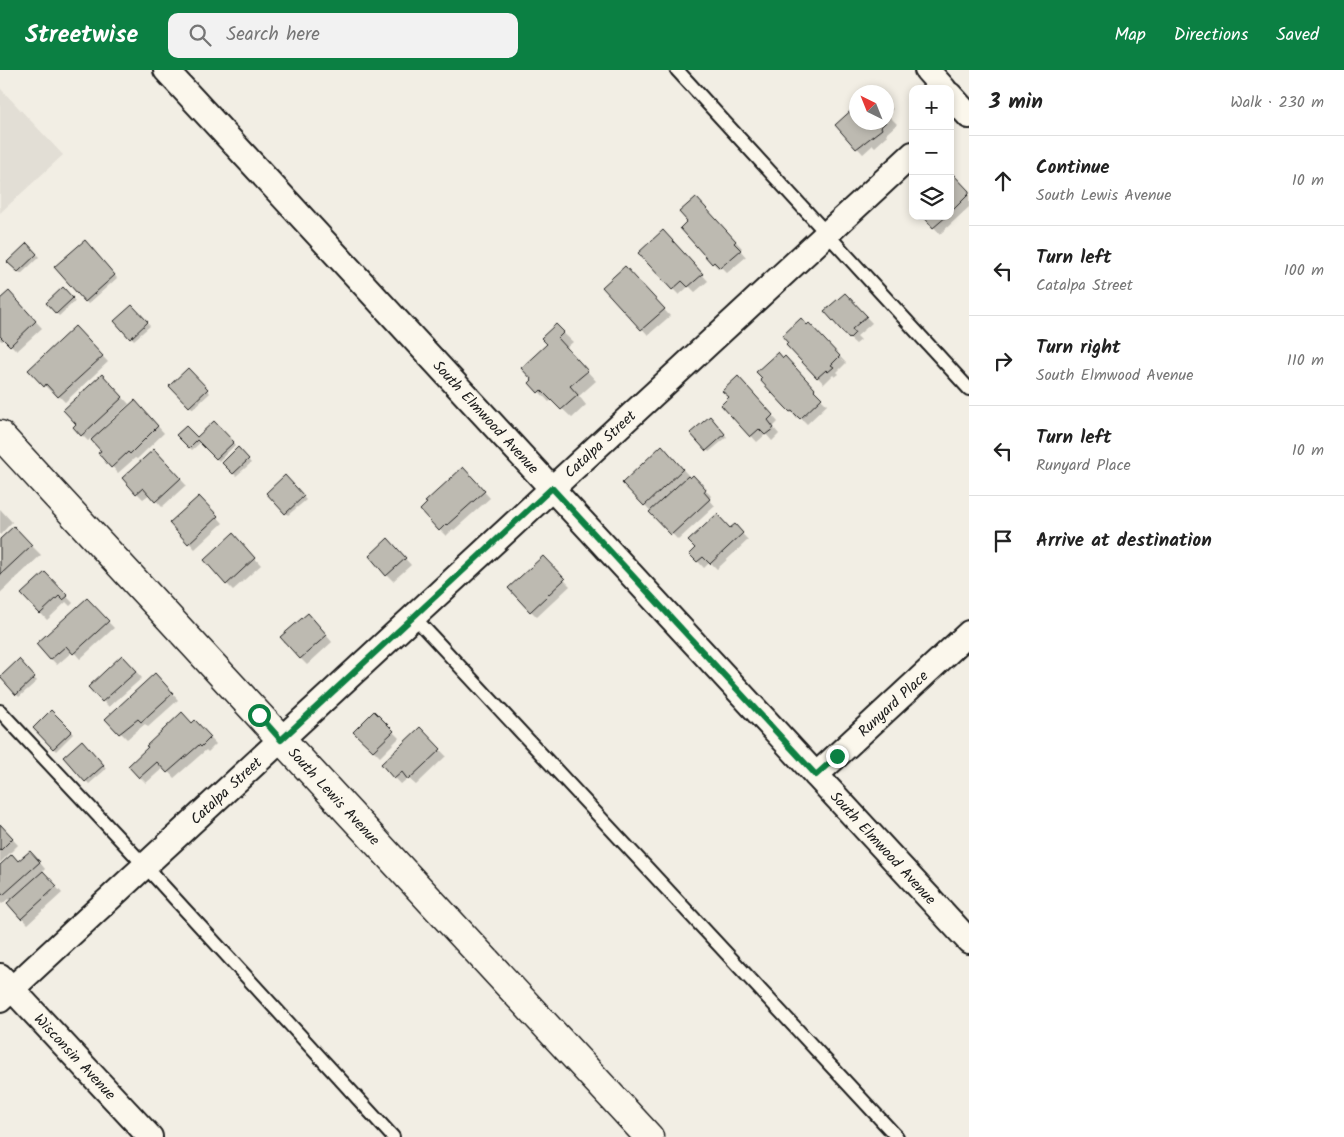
<!DOCTYPE html>
<meta charset="utf-8">
<style>
:root{--surface:#fff;--page:#f2f2f2;--text:#222;--muted:#767676;--line:#e0e0e0;--accent:#0b8043}
body{margin:0;font-family:Kalam,sans-serif;background:var(--page);color:var(--text)}
.controls{position:absolute;right:15px;top:15px;display:grid;overflow:hidden;border-radius:10px;box-shadow:0 2px 8px #0003}
.controls button{width:45px;height:45px;display:grid;place-items:center;padding:0;border:0;border-bottom:1px solid var(--line);background:var(--surface);color:var(--text);font:25px sans-serif}
.compass{position:absolute;left:849px;top:15px;width:45px;height:45px;border-radius:50%;background:var(--surface);box-shadow:0 2px 8px #0003;rotate:317deg}
.stop{position:absolute;width:15px;height:15px;margin:-11px;border:4px solid #0b8043;border-radius:50%;background:#fff}
.stop.end{background:#0b8043;border-color:#fff;box-shadow:0 1px 5px #0008}
.list{margin:0;padding:0;list-style:none}
h2{display:flex;justify-content:space-between;align-items:center;height:65px;margin:0;padding:0 20px;font-size:21px}
h2 small{font-size:16px;font-weight:400;color:var(--muted)}
.list li{display:grid;grid-template-columns:32px 1fr auto;gap:15px;align-items:center;box-sizing:border-box;height:90px;padding:0 20px;border-top:1px solid var(--line)}
.list b{display:block;font-size:19px;white-space:nowrap}
.list p{margin:0;font-size:16px;white-space:nowrap;color:var(--muted)}
.list em{font-size:16px;font-style:normal;color:var(--muted)}
.icon{flex:none;width:28px;height:28px;fill:none;stroke:currentColor;stroke-width:2;stroke-linecap:round;stroke-linejoin:round}
.map{position:relative;flex:none;width:969px;height:1067px;overflow:hidden}
header{display:flex;align-items:center;gap:30px;box-sizing:border-box;height:70px;padding:0 25px;background:var(--accent);color:#fff}
header strong{font-size:24px}
nav{display:flex;gap:28px;margin-inline-start:auto;font-size:18px}
.search{width:350px;height:45px;background:var(--page);display:flex;align-items:center;gap:12px;box-sizing:border-box;padding:0 18px;border-radius:10px;color:var(--muted);font-size:19px}
main{display:flex}
aside{flex:1;background:var(--surface)}
.map>svg:first-child{display:block}
.built{fill:#e2ded5}
.shadow{fill:#0003}
.building{fill:#bdbab1;stroke:#1c1c1c}
.lines{fill:none;stroke-linecap:round;stroke-linejoin:round}
.service-casing{stroke:#1c1c1c;stroke-width:16}
.minor-casing{stroke:#1c1c1c;stroke-width:28}
.secondary-casing{stroke:#1c1c1c;stroke-width:31}
.service{stroke:#fbf7ec;stroke-width:12}
.minor{stroke:#fbf7ec;stroke-width:24}
.secondary{stroke:#fbf7ec;stroke-width:28}
.route{stroke:#0b8043;stroke-width:6}
.labels{text-anchor:middle;stroke-width:4;stroke-linejoin:round;paint-order:stroke}
.street-label{font-size:15px;fill:#1c1c1c;stroke:#fbf7ec}
</style>
<header>
<strong>Streetwise</strong>
<div class="search"><svg class="icon" aria-label="search" viewBox="0 0 24 24"><circle cx="10" cy="10" r="6"/><path d="M15 15l6 6"/></svg>Search here</div>
<nav><a>Map</a><a>Directions</a><a>Saved</a></nav>
</header>
<main>
<div class="map">
<svg width="969" height="1067" viewBox="0 0 969 1067">
<rect width="100%" height="100%" fill="#f2eee4"/>
<filter id="ink" filterUnits="userSpaceOnUse"><feTurbulence type="fractalNoise" baseFrequency=".02" numOctaves="2"/><feDisplacementMap in="SourceGraphic" scale="10" xChannelSelector="R" yChannelSelector="G"/><feConvolveMatrix kernelMatrix="1 2 1 2 8 2 1 2 1" color-interpolation-filters="sRGB"/></filter>
<g filter="url(#ink)">
<path class="built" d="M0,18L63,85L0,143Z"/>
<g class="shadow">
<path d="M886,32L893,39L887,44L897,54L886,64L887,66L875,77L873,75L863,84L837,56L856,38V52H886Z"/>
<path d="M950,106L969,122V137L940,164L924,146H950Z"/>
<path d="M702,135L742,178L740,180L746,187L727,203L721,197L719,199L713,193Z"/>
<path d="M670,168L708,211L695,222L689,216L679,225L673,219Z"/>
<path d="M85,172L117,208L88,234L56,197Z"/>
<path d="M27,174L39,187L21,204L9,192Z"/>
<path d="M631,204L670,246L648,265L604,217Z"/>
<path d="M63,218L75,231L59,246L47,233Z"/>
<path d="M9,223L42,258L17,281L5,269L2,271L0,270V231Z"/>
<path d="M851,231L872,253L857,266L861,270L856,274L849,268Z"/>
<path d="M132,237L150,256L134,270L116,251Z"/>
<path d="M556,256L573,272L566,278L596,311L579,326L586,335L572,348L552,329L549,332L531,313Z"/>
<path d="M807,256L815,260L846,293L837,302L839,304L835,307L833,305L824,314L788,275Z"/>
<path d="M75,258L108,292L65,332L53,320L51,322L30,300Z"/>
<path d="M783,290L791,294L820,326L819,327L827,335L807,354L799,346L797,348L791,342Z"/>
<path d="M188,299L210,323L193,339L171,316Z"/>
<path d="M108,312L129,334L104,357L105,359L141,338L164,363L137,389L135,388L118,403L100,383L102,381L91,368L88,371L82,365Z"/>
<path d="M744,314L778,352L773,357L779,364L772,371L766,364L757,372L723,335Z"/>
<path d="M709,348L727,367L709,382L692,363Z"/>
<path d="M214,353L235,375L219,391L201,372L192,380L178,365L197,369Z"/>
<path d="M662,377L689,406L688,407L690,410L693,407L711,426L709,429L715,436L678,470L645,435Z"/>
<path d="M238,379L251,393L236,406L224,393Z"/>
<path d="M160,387L186,415L162,437L150,424L143,429L137,423Z"/>
<path d="M469,405L490,428L454,460L453,459L446,466L440,460Z"/>
<path d="M285,407L306,430L288,445L267,423Z"/>
<path d="M199,427L223,453L195,479L171,453Z"/>
<path d="M0,439L12,452L0,465Z"/>
<path d="M735,456L748,470L717,499L710,492L704,498L691,484Z"/>
<path d="M23,467L41,485L0,523V470Z"/>
<path d="M388,470L411,495L393,511L387,505Z"/>
<path d="M239,471L261,495L233,520L227,514Z"/>
<path d="M549,494L570,516L537,547L531,541Z"/>
<path d="M51,510L73,533L70,536L66,532L47,550L23,524Z"/>
<path d="M87,530L114,558L80,589L73,581L57,595L38,575Z"/>
<path d="M314,551L332,572L307,595L300,588Z"/>
<path d="M122,586L142,608L109,637L90,617Z"/>
<path d="M19,591L37,611L19,627L1,607Z"/>
<path d="M161,611L178,630L148,657L145,654L127,669L107,649Z"/>
<path d="M51,641L73,664L56,681L34,658Z"/>
<path d="M374,643L399,668L380,687L355,662Z"/>
<path d="M192,654L201,658L216,674L208,682L206,680L174,708L164,697L146,713L140,707L150,677Z"/>
<path d="M420,659L446,686L416,715L408,708L401,714L382,694Z"/>
<path d="M82,672L106,699L89,714L65,687Z"/>
<path d="M0,756L18,775L0,793Z"/>
<path d="M36,788L45,799L42,802L62,823L28,854L9,834L11,832L8,829L2,834L0,832V796Z"/>
</g>
<g class="building">
<path d="M856,36V52H886L881,57L882,59L856,79L835,55Z"/>
<path d="M952,103L969,121V124L950,143V105Z"/>
<path d="M696,127L736,171L734,173L741,180L720,198L714,192L712,194L680,158L687,151L679,142Z"/>
<path d="M923,146H947L933,158Z"/>
<path d="M663,160L703,204L688,217L682,211L672,220L638,183Z"/>
<path d="M85,170L115,205L85,232L54,197Z"/>
<path d="M27,173L37,184L18,202L7,192Z"/>
<path d="M625,196L665,239L641,260L602,217Z"/>
<path d="M63,217L73,228L56,244L46,233Z"/>
<path d="M9,221L36,251L10,276L0,266V229Z"/>
<path d="M845,223L867,246L852,259L855,263L849,269L824,241Z"/>
<path d="M132,235L148,252L130,269L114,251Z"/>
<path d="M801,248L807,255L809,253L840,286L831,295L834,297L828,302L826,300L817,308L786,275L788,273L782,266Z"/>
<path d="M556,254L564,262L558,268L588,301L570,316L578,325L561,340L541,320L538,323L529,313L532,310L521,298L547,274L541,268Z"/>
<path d="M75,256L103,286L58,327L46,314L44,317L28,300Z"/>
<path d="M778,282L783,288L785,286L815,319L814,320L822,328L800,349L792,341L790,342L785,337L760,310L762,308L756,302Z"/>
<path d="M188,298L208,319L189,337L169,316Z"/>
<path d="M102,304L123,327L81,366L73,357L76,354L63,340Z"/>
<path d="M738,306L773,345L768,350L774,358L765,365L759,359L750,367L721,335L729,327L722,321Z"/>
<path d="M135,330L158,356L130,384L128,382L111,398L98,383L101,381L91,370Z"/>
<path d="M710,346L725,364L706,381L690,363Z"/>
<path d="M214,351L234,372L216,389L197,370L189,378L176,365L186,356L197,367Z"/>
<path d="M662,375L683,399L644,436L622,413Z"/>
<path d="M238,377L249,389L233,404L222,393Z"/>
<path d="M154,379L181,408L155,432L143,418L136,424L122,408Z"/>
<path d="M463,397L485,421L447,455L446,454L439,461L420,440L427,433L425,432Z"/>
<path d="M285,405L304,426L285,444L266,423Z"/>
<path d="M693,405L706,419L704,422L710,429L671,465L649,442L688,406L690,408Z"/>
<path d="M199,426L218,446L188,474L169,453Z"/>
<path d="M717,444L730,458L735,454L743,463L710,494L703,487L697,492L689,484L695,478L688,471Z"/>
<path d="M14,456L32,475L0,505V469Z"/>
<path d="M233,463L255,488L226,515L204,490Z"/>
<path d="M388,468L406,488L386,506L369,486Z"/>
<path d="M543,486L565,509L530,542L508,518Z"/>
<path d="M45,502L68,526L63,530L59,526L40,544L21,524Z"/>
<path d="M87,528L109,551L73,584L66,576L50,590L36,574Z"/>
<path d="M308,543L327,565L300,589L280,567Z"/>
<path d="M122,585L137,601L102,632L88,617Z"/>
<path d="M19,589L35,607L16,625L0,607Z"/>
<path d="M155,603L173,623L141,652L138,649L119,664L105,649Z"/>
<path d="M51,640L72,661L53,679L33,658Z"/>
<path d="M374,641L394,661L373,681L353,662Z"/>
<path d="M182,642L192,653L195,650L211,667L201,677L199,675L167,703L157,692L139,708L128,696L148,677L146,676Z"/>
<path d="M420,657L441,679L408,710L402,702L394,709L381,694Z"/>
<path d="M82,670L104,695L85,712L63,687Z"/>
<path d="M0,754L13,768L0,781Z"/>
<path d="M30,781L40,792L3,825L1,823L0,824V795L12,784L18,791Z"/>
<path d="M43,801L57,816L21,849L7,833Z"/>
</g>
<g class="lines">
<defs>
<g id="service">
<path d="M677,0L969,319"/>
<path d="M414,547L897,1067"/>
<path d="M0,641L145,796L393,1067"/>
</g>
<g id="minor">
<path id="s1" d="M166,0L969,871"/>
<path d="M927,0L944,19"/>
<path d="M950,25L969,46"/>
<path id="s2" d="M816,705L969,563"/>
<path id="s3" d="M0,906L150,1067"/>
<path id="s4" d="M0,930L913,84"/>
</g>
<g id="secondary">
<path id="s5" d="M0,365L649,1067"/>
</g>
</defs>
<use href="#service" class="service-casing"/>
<use href="#minor" class="minor-casing"/>
<use href="#secondary" class="secondary-casing"/>
<use href="#service" class="service"/>
<use href="#minor" class="minor"/>
<use href="#secondary" class="secondary"/>
</g>
</g>
<g class="lines" filter="url(#ink)">
<path class="route" d="M259,645L281,670L552,418L816,705L837,686"/>
</g>
<g class="labels">
<g class="street-label">
<text dy="5" stroke="none"><textPath href="#s1" startOffset="472">South Elmwood Avenue</textPath></text>
<text dy="5" stroke="none"><textPath href="#s4" startOffset="818">Catalpa Street</textPath></text>
<text dy="5" stroke="none"><textPath href="#s2" startOffset="105">Runyard Place</textPath></text>
<text dy="5" stroke="none"><textPath href="#s4" startOffset="308">Catalpa Street</textPath></text>
<text dy="5" stroke="none"><textPath href="#s5" startOffset="492">South Lewis Avenue</textPath></text>
<text dy="5" stroke="none"><textPath href="#s1" startOffset="1058">South Elmwood Avenue</textPath></text>
<text dy="5" stroke="none"><textPath href="#s3" startOffset="110">Wisconsin Avenue</textPath></text>
</g>
</g>
</svg>
<div class="controls">
<button>+</button>
<button>−</button>
<button><svg class="icon" aria-label="layers" viewBox="0 0 24 24"><path d="M12 4l9 5-9 5-9-5zM3 14l9 5 9-5"/></svg></button>
</div>
<svg class="compass" viewBox="-18 -18 36 36"><path d="M0-13l5 13h-10z" fill="#e53935"/><path d="M0 13l5-13h-10z" fill="#767676"/></svg>
<div class="stop" style="left:259px;top:645px"></div>
<div class="stop end" style="left:837px;top:686px"></div>
</div>
<aside>
<h2>3 min<small>Walk · 230 m</small></h2>
<ul class="list">
<li><svg class="icon" aria-label="ahead" viewBox="0 0 24 24"><path d="M12 20V5M6 11l6-6 6 6"/></svg><div><b>Continue</b><p>South Lewis Avenue</p></div><em>10 m</em></li>
<li><svg class="icon" aria-label="left" viewBox="0 0 24 24"><path d="M17 20v-9H6M10 6l-5 5 5 5"/></svg><div><b>Turn left</b><p>Catalpa Street</p></div><em>100 m</em></li>
<li><svg class="icon" aria-label="right" viewBox="0 0 24 24"><path d="M7 20v-9h11M14 6l5 5-5 5"/></svg><div><b>Turn right</b><p>South Elmwood Avenue</p></div><em>110 m</em></li>
<li><svg class="icon" aria-label="left" viewBox="0 0 24 24"><path d="M17 20v-9H6M10 6l-5 5 5 5"/></svg><div><b>Turn left</b><p>Runyard Place</p></div><em>10 m</em></li>
<li><svg class="icon" aria-label="arrive" viewBox="0 0 24 24"><path d="M6 21V4h12l-3 4 3 4H6"/></svg><div><b>Arrive at destination</b></div></li>
</ul>
</aside>
</main>
